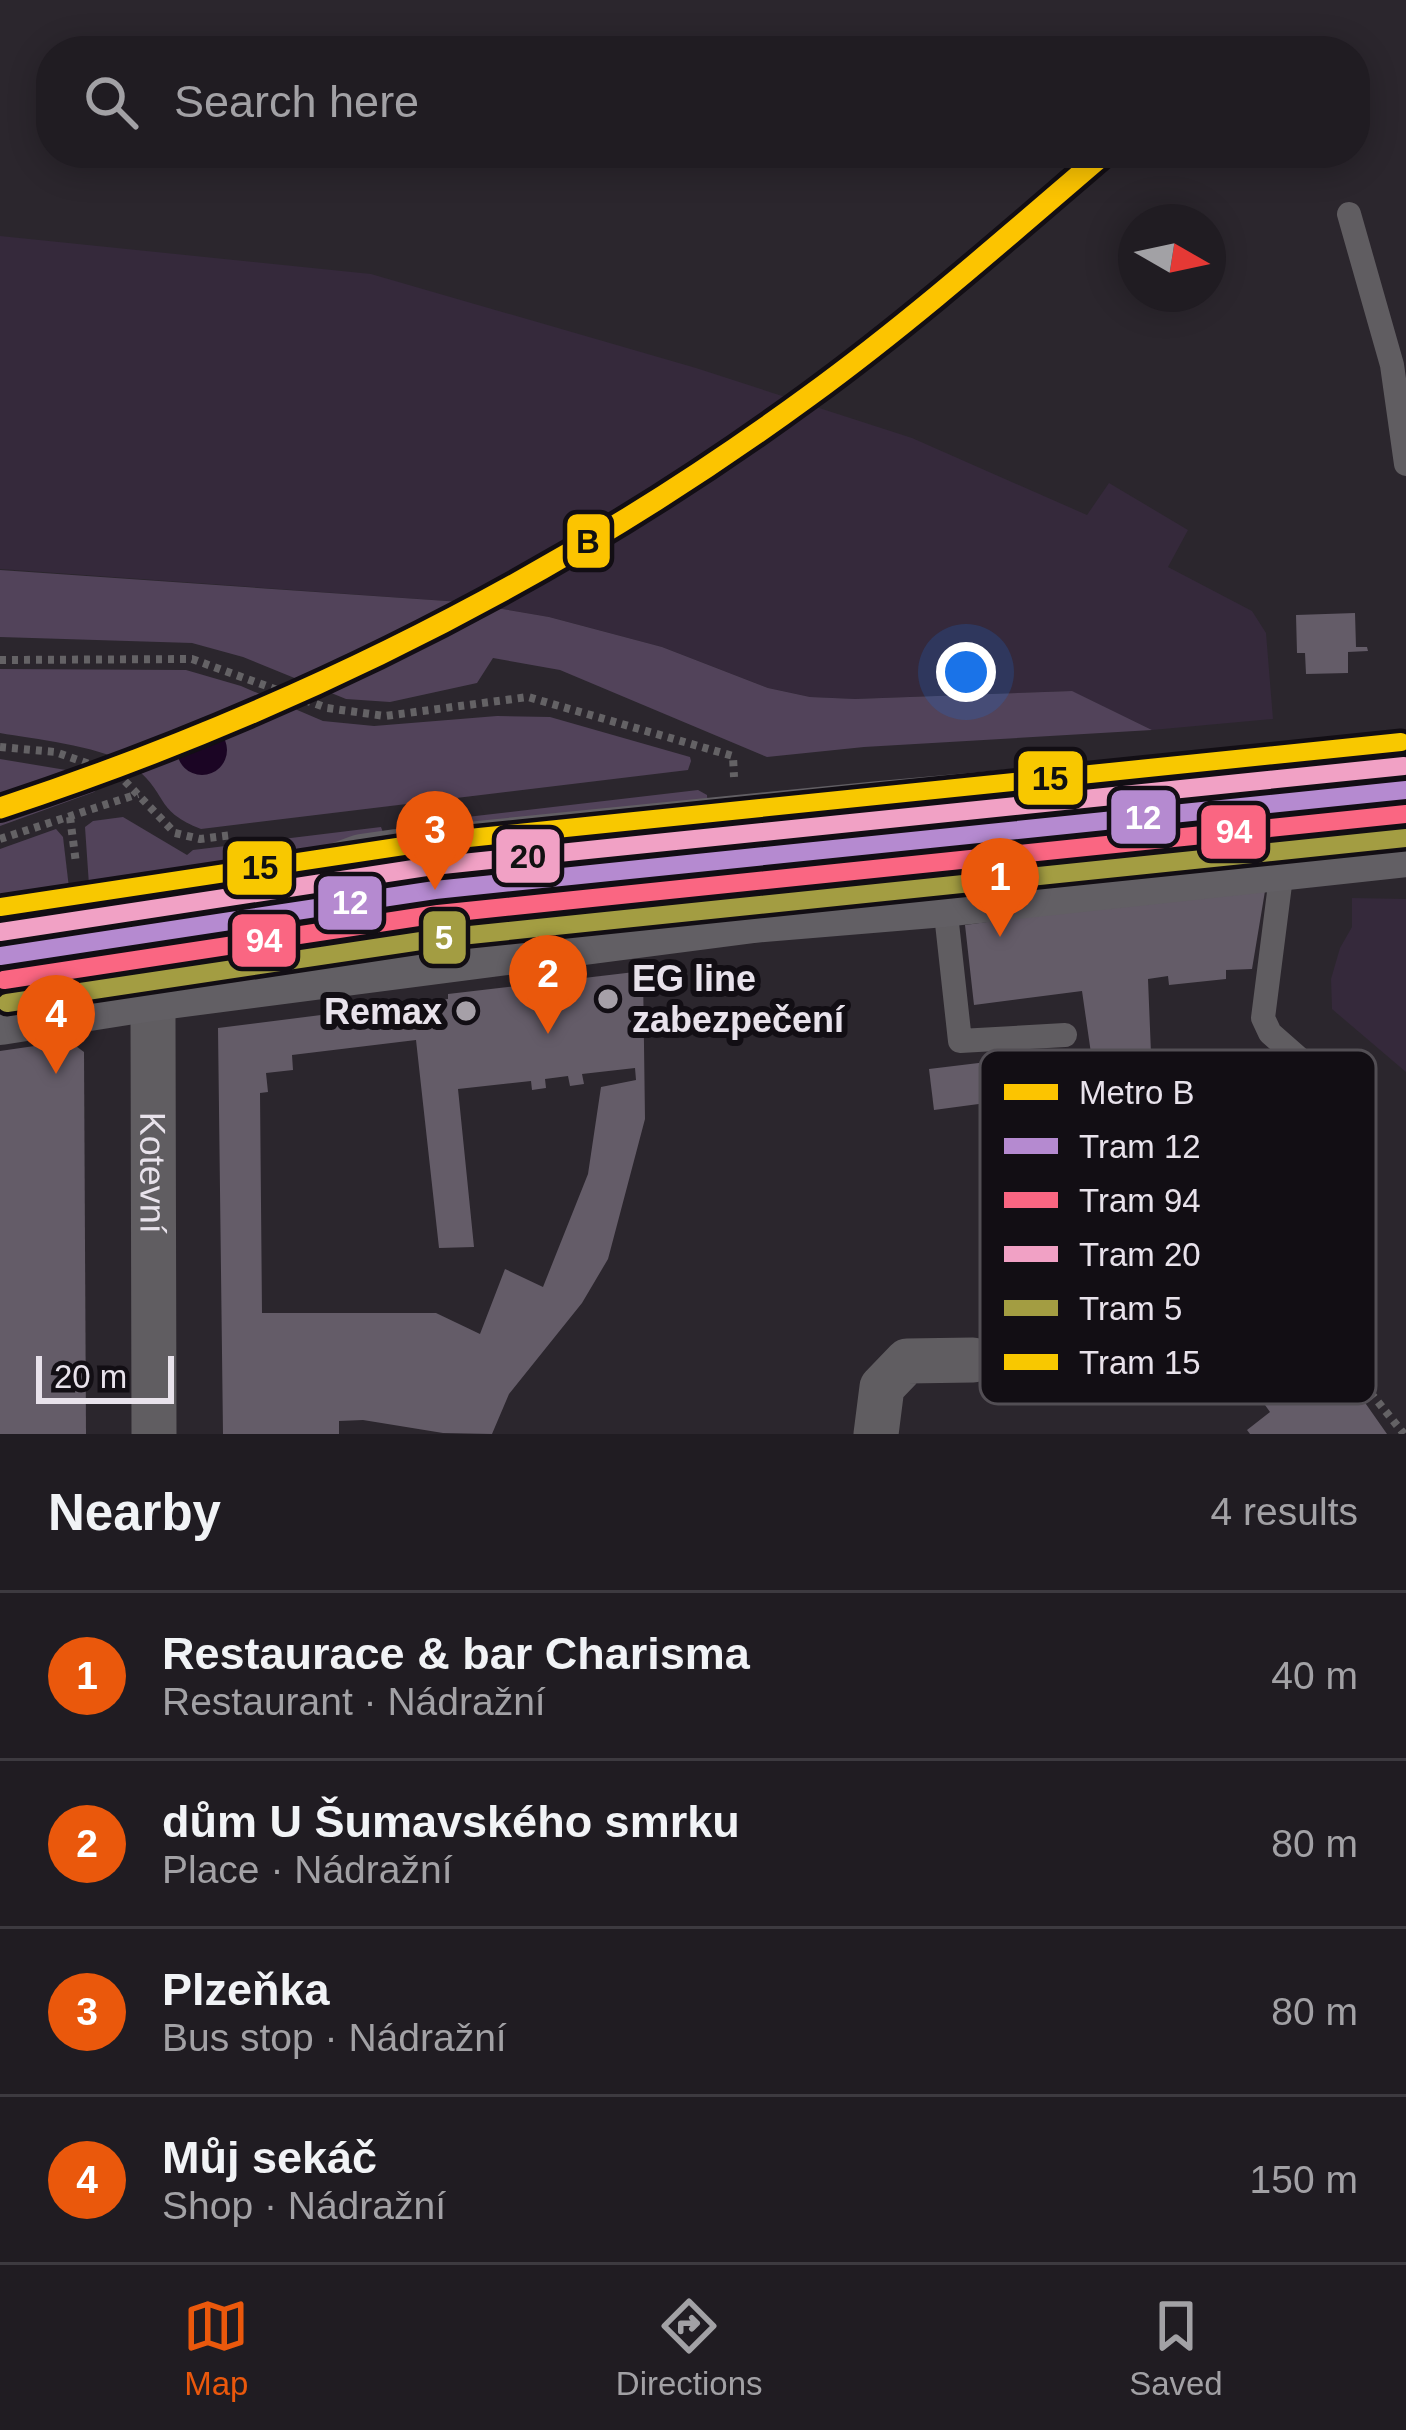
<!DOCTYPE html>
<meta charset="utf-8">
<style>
:root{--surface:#201c22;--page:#2d292f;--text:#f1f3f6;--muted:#a2a1a5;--line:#3d3a40;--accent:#ea580c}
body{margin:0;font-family:Helvetica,sans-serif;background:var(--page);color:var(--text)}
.compass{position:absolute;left:1118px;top:204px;width:108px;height:108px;border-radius:50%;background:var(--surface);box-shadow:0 6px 30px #0003;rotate:99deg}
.scale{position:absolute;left:36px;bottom:30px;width:138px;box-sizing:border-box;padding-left:12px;border:6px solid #e8e2eb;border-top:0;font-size:33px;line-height:42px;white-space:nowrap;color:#e8e2eb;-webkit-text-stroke:9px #120e14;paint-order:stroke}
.you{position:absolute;left:966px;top:672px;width:42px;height:42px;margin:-30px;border:9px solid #fff;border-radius:50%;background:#1a73e8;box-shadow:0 0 0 18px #1a73e833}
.badge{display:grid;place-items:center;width:78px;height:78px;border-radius:50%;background:var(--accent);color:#fff;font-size:39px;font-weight:700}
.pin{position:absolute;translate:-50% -99px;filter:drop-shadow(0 3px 6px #0008)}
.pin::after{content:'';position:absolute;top:63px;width:42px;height:36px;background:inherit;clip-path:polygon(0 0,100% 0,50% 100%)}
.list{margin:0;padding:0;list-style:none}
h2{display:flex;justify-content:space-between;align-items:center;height:156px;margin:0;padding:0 48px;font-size:51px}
h2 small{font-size:39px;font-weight:400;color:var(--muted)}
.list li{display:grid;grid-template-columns:78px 1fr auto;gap:36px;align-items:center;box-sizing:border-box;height:168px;padding:0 48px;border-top:3px solid var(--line)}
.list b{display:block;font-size:45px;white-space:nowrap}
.list p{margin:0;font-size:39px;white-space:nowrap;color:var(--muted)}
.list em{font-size:39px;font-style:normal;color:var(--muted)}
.icon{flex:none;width:66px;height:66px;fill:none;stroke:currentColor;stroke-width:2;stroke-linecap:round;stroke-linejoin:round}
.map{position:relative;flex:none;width:1406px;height:1434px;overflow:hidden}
.search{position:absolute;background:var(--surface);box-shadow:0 6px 30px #0003;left:36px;right:36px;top:36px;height:132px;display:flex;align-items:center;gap:30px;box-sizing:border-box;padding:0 42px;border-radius:48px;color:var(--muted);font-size:45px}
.sheet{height:828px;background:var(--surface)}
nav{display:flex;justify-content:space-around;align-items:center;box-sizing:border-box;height:168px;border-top:3px solid var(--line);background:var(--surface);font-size:33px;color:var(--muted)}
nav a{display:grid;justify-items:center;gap:6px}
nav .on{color:var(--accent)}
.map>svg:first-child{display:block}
.built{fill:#35293b}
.green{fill:#52435a}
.water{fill:#1b0524}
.building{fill:#645c68;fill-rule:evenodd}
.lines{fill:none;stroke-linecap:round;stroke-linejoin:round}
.path{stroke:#646265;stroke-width:8;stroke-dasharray:6 6;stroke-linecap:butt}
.lane{stroke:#605d61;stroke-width:24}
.street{stroke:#605d61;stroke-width:45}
.secondary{stroke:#625f64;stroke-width:66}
.tram-1-casing{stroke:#120e14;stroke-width:27}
.tram-2-casing{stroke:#120e14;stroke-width:27}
.tram-3-casing{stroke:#120e14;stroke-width:27}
.tram-4-casing{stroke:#120e14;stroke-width:27}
.tram-5-casing{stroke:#120e14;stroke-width:27}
.tram-1{stroke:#b58ad0;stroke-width:18}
.tram-2{stroke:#fa6682;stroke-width:18}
.tram-3{stroke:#f1a1c5;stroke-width:18}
.tram-4{stroke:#a39d42;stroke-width:18}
.tram-5{stroke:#f8c800;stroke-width:18}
.metro-1-casing{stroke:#120e14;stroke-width:30}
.metro-1{stroke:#fcc400;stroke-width:21}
.poi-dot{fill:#a6a0a8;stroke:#120e14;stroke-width:4.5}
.labels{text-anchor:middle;stroke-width:12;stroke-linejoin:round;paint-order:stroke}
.poi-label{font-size:36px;font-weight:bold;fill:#e8e2eb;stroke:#120e14;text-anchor:start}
.street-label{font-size:36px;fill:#e8e2eb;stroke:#120e14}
.key{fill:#120e14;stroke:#524e54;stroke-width:3}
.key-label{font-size:33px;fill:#e8e2eb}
.line-badge{stroke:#120e14;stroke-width:4.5}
.badge-label{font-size:33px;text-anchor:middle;font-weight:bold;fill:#fff}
.pale-badge-label{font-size:33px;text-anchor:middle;font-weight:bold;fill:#111}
</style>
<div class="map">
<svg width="1406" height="1434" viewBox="0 0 1406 1434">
<rect width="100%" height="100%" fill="#2b262d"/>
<g class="built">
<path d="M0,236L371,274L696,368L912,438L1087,515L1109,483L1188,530L1168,567L1252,611L1266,633L1273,719L1152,730L1071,691L855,699L810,697L768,688L662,647L549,617L461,602L0,569Z"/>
<path d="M1352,898L1406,899V1072L1332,1009L1331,979L1340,948L1352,927Z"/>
</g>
<g class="green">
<path d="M0,570L461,602L549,617L662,647L768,688L810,697L855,699L1072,691L1152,730L864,747L767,757L560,670L493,658L477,683L390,702L346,699L243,657L192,643L0,637Z"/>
<path d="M0,669L186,670L241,686L323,721L374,726L497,716L550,717L690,757L691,761L688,770L201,829C156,811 168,797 139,771C109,746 38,740 0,733Z"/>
<path d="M0,759L96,775L101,785L94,792L0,826Z"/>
<path d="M698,790L707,795L708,808L407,832L409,825L415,823Z"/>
<path d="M123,817L187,855L193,850L381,827L387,843L89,885L85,827L93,821Z"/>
<path d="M56,829L63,837L69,888L0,900V849Z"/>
</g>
<circle class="water" cx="202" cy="750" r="25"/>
<g class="building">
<path d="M1355,613L1356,647H1367L1368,651L1348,652V673L1306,674L1305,653H1297L1296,615Z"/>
<path d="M1265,891L1252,969L1226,970V979L1169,985L1168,976L1148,979L1152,1078L1094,1074L1082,991L974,1005L965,925L1194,894Z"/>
<path d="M643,971L645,1119L608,1259L582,1303L509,1394L492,1434L443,1433L363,1420L339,1421V1434H223L218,1028L448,999V994ZM416,1040L439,1248L474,1247L458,1089L531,1081L532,1090L546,1088L545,1079L568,1076L570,1086L584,1084L582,1074L635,1068L636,1080L601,1087L588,1174L543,1287L505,1269L480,1334L436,1313H262L260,1093L268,1092L266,1073L293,1070L292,1055Z"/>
<path d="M69,1041L84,1052L86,1434H0V1051Z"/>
<path d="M995,1061L1001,1101L934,1110L929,1069Z"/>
<path d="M1236,1074L1278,1081L1244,1278L1266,1302L1275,1295L1354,1387L1387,1434H1250L1247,1430L1270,1412L1265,1405L1251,1398L1252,1385L1247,1380L1240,1385L1212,1353L1193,1341Z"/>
</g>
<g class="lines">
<g class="path">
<path d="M0,660L192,659L327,708L385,716L528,697L733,756L734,777"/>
<path d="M0,747L55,752L118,774L175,833L200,839L232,835"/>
<path d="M70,817L76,863"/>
<path d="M0,839L138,794"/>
<path d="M1293,1250L1314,1267L1289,1292L1404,1434"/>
</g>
<g class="lane">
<path d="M1349,214L1392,365L1406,464"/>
<path d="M944,896L960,1041L1065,1035"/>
<path d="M1269,1231L1303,1062L1270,1033L1263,1018L1283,861"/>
</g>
<g class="street">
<path id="s1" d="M145,909L153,1018L154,1434"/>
<path d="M876,1434L882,1387L907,1361L973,1360"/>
</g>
<g class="secondary">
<path d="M0,929L317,884L363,867L398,862L879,814L1406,767"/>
<path d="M0,1012L152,988L752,910L943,894L1406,844"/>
</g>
<defs>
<path id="tram-1" d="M0,956L435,890L1406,790"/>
<path id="tram-2" d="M4,980L438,914L1406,814"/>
<path id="tram-3" d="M0,932L433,866L1404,766"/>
<path id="tram-4" d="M7,1003L441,938L1406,838"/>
<path id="tram-5" d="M0,907L430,842L1401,742"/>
</defs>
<use href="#tram-1" class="tram-1-casing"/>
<use href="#tram-2" class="tram-2-casing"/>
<use href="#tram-3" class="tram-3-casing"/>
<use href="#tram-4" class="tram-4-casing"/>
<use href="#tram-5" class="tram-5-casing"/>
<use href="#tram-1" class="tram-1"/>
<use href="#tram-2" class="tram-2"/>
<use href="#tram-3" class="tram-3"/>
<use href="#tram-4" class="tram-4"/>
<use href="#tram-5" class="tram-5"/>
<defs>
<path id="metro-1" d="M0,808C289,713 563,576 809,396C912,321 1008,236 1105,153"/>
</defs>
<use href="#metro-1" class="metro-1-casing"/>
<use href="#metro-1" class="metro-1"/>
</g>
<g class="poi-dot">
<circle cx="608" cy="999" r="12"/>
<circle cx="466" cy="1011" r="12"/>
</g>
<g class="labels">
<g class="poi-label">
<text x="632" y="991">EG line<tspan x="632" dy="41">zabezpečení</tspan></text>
<text x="442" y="1024" text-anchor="end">Remax</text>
</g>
<g class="street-label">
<text dy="13" stroke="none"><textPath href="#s1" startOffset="264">Kotevní</textPath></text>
</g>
</g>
<rect x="980" y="1050" width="396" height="354" rx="18" class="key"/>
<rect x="1004" y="1084" width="54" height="16" fill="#fcc400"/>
<rect x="1004" y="1138" width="54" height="16" fill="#b58ad0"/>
<rect x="1004" y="1192" width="54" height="16" fill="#fa6682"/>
<rect x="1004" y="1246" width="54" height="16" fill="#f1a1c5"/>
<rect x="1004" y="1300" width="54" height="16" fill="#a39d42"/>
<rect x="1004" y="1354" width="54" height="16" fill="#f8c800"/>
<g class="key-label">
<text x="1079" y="1104">Metro B</text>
<text x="1079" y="1158">Tram 12</text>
<text x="1079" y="1212">Tram 94</text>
<text x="1079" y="1266">Tram 20</text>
<text x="1079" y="1320">Tram 5</text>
<text x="1079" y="1374">Tram 15</text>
</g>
<g class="line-badge">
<rect x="565" y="512" width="47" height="58" rx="12" fill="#fcc400"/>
<rect x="1016" y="749" width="69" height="58" rx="12" fill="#f8c800"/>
<rect x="1109" y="788" width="69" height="58" rx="12" fill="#b58ad0"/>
<rect x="1199" y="803" width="69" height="58" rx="12" fill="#fa6682"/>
<rect x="494" y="827" width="68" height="58" rx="12" fill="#f1a1c5"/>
<rect x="225" y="839" width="69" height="58" rx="12" fill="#f8c800"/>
<rect x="316" y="874" width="68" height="58" rx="12" fill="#b58ad0"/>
<rect x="421" y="909" width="47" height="57" rx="12" fill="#a39d42"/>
<rect x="230" y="912" width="68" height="57" rx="12" fill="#fa6682"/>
</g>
<g class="badge-label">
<text x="1143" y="829">12</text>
<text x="1234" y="843">94</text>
<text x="350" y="914">12</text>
<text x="444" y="949">5</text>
<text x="264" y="952">94</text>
</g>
<g class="pale-badge-label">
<text x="588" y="553">B</text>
<text x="1050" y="790">15</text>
<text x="528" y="868">20</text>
<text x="260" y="879">15</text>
</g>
</svg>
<svg class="compass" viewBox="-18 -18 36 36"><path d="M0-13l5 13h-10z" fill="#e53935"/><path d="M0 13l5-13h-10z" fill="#a2a1a5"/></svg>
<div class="scale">20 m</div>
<div class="you"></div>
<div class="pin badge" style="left:1000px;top:937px">1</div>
<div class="pin badge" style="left:548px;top:1034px">2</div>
<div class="pin badge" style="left:435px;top:890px">3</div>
<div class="pin badge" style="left:56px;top:1074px">4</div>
<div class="search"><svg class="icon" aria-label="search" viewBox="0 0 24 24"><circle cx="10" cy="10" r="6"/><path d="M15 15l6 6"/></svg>Search here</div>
</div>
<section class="sheet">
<h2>Nearby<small>4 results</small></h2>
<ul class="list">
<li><span class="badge">1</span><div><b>Restaurace &amp; bar Charisma</b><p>Restaurant · Nádražní</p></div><em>40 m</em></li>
<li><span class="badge">2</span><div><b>dům U Šumavského smrku</b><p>Place · Nádražní</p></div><em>80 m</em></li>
<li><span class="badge">3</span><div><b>Plzeňka</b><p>Bus stop · Nádražní</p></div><em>80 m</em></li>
<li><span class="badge">4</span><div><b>Můj sekáč</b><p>Shop · Nádražní</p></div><em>150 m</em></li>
</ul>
</section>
<nav>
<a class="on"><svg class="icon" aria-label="map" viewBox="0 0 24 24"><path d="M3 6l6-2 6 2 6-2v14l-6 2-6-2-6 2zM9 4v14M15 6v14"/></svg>Map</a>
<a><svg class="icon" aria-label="directions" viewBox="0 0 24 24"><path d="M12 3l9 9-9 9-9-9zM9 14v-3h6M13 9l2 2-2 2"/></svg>Directions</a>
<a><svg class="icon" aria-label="saved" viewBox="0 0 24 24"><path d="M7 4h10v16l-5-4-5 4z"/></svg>Saved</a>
</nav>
